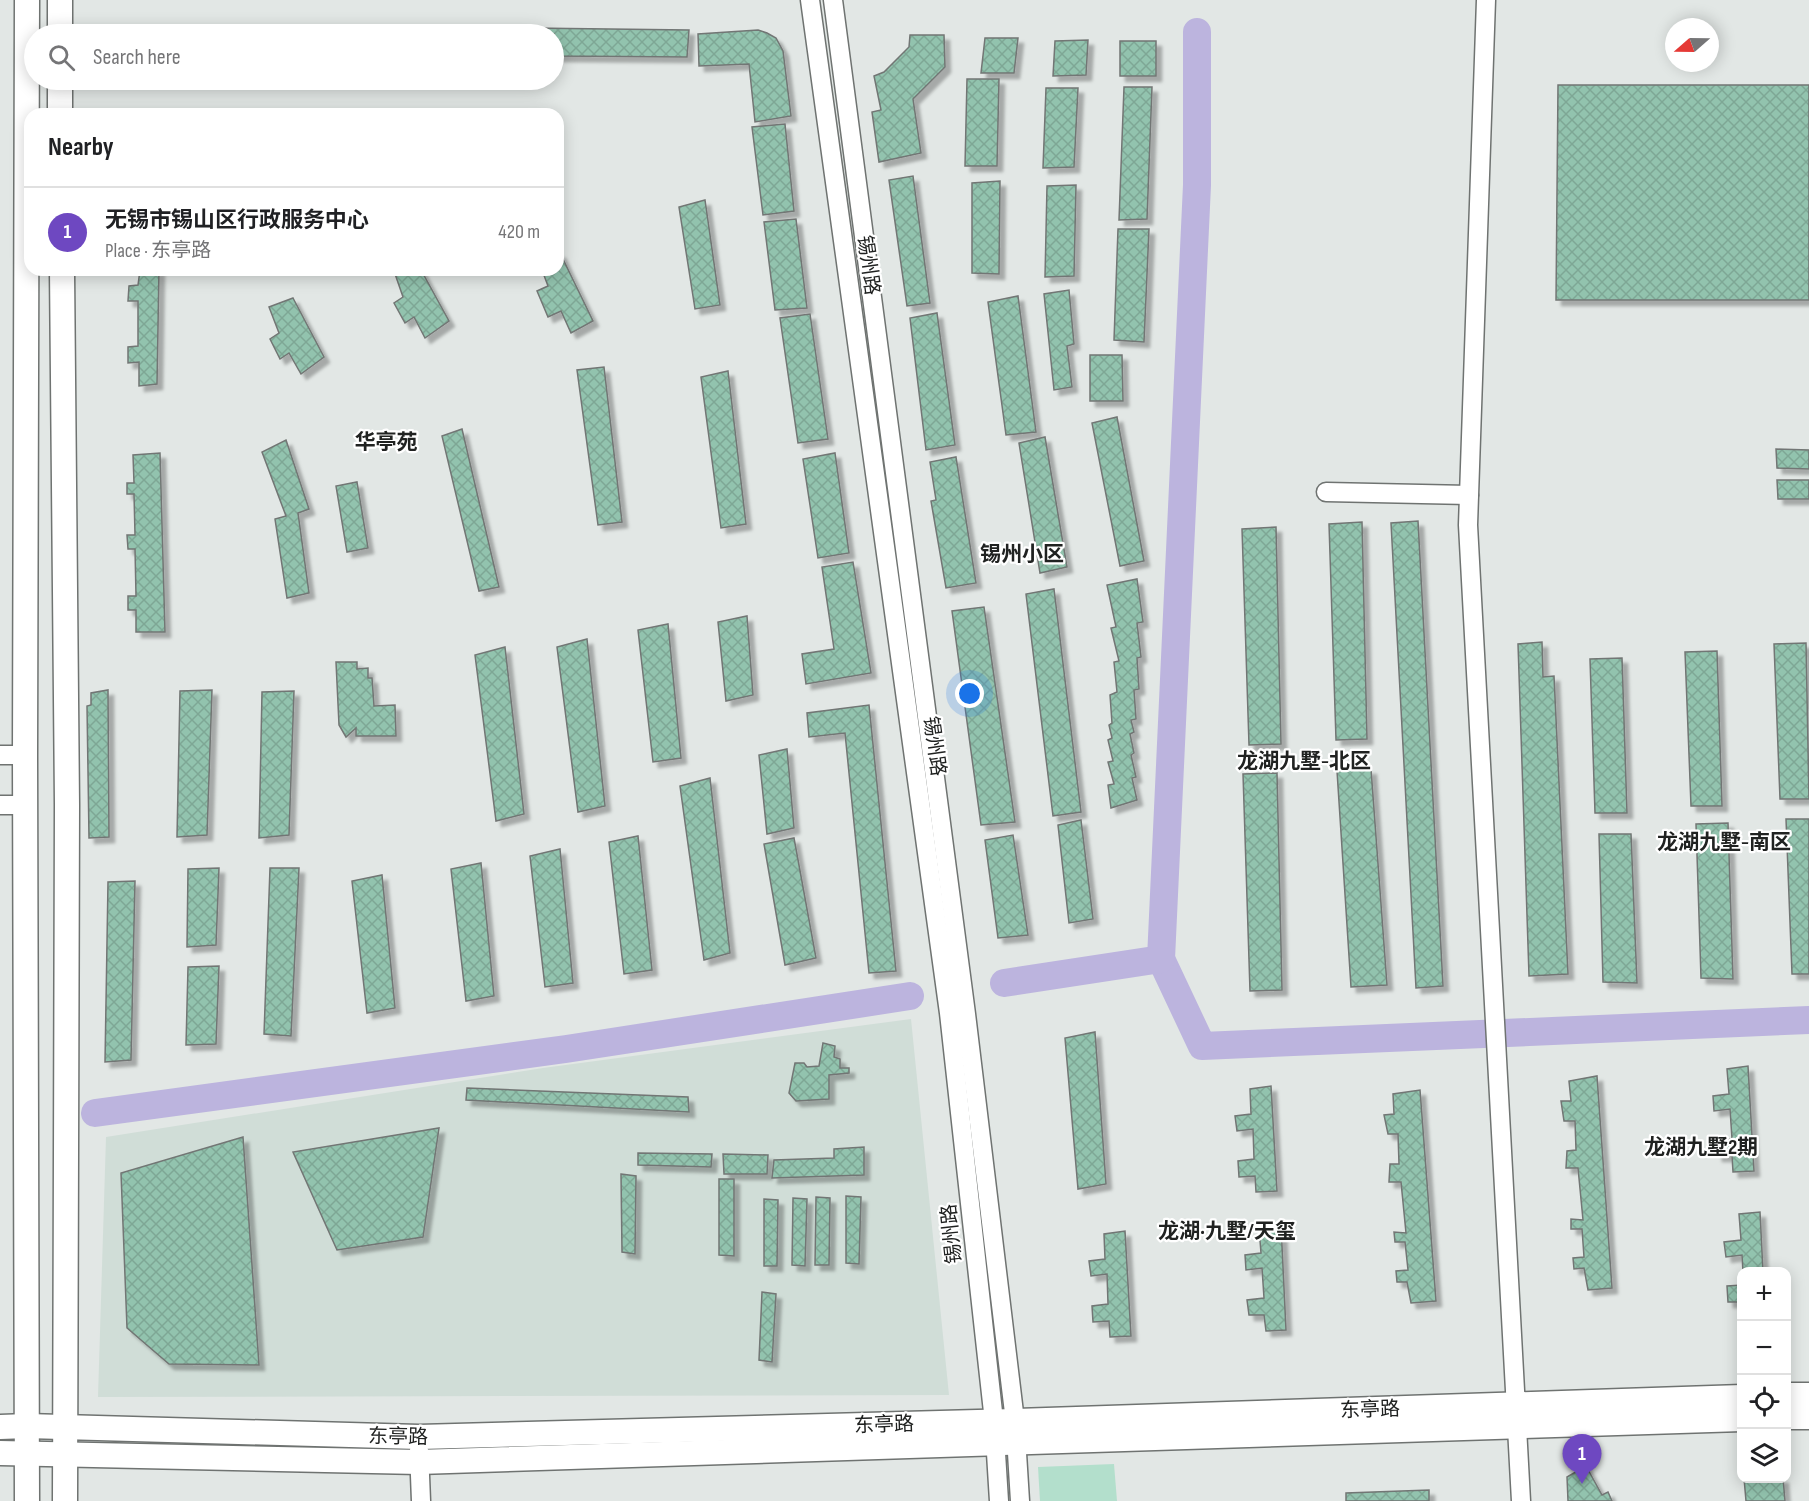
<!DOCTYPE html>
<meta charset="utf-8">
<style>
:root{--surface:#fff;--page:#f2f2f2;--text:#202124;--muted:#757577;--line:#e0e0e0;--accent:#6e48c1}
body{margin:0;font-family:"Sofia Sans Condensed","Noto Sans SC",sans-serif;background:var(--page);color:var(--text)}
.controls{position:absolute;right:18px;bottom:18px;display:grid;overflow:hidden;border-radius:12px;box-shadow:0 3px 15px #0003}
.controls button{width:54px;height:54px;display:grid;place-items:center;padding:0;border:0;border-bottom:2px solid var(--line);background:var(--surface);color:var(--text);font:30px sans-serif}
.compass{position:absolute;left:1665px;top:18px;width:54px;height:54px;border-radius:50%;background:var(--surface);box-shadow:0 3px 15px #0003;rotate:250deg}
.you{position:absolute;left:970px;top:694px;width:21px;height:21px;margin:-15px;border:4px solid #fff;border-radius:50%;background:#1a73e8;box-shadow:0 0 0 9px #1a73e833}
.badge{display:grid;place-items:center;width:39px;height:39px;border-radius:50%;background:var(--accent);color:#fff;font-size:20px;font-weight:700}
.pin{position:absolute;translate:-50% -50px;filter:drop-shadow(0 2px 3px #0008)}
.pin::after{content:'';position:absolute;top:32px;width:21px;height:18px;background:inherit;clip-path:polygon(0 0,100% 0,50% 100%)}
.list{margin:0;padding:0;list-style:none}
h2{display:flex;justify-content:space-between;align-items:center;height:78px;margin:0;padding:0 24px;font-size:26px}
h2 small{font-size:20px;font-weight:400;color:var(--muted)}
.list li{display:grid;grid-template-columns:39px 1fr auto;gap:18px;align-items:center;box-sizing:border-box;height:90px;padding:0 24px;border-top:2px solid var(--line)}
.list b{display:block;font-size:22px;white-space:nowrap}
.list p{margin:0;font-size:20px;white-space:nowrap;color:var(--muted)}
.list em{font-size:20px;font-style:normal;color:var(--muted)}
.icon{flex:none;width:33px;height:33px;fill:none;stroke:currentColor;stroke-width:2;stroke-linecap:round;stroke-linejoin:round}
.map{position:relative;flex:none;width:1809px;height:1501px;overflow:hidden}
.search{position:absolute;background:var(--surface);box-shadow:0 3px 15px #0003;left:24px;top:24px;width:540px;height:66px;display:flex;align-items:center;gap:15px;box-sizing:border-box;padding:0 21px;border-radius:33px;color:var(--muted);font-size:22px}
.panel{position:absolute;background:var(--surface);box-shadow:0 3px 15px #0003;left:24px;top:108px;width:540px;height:168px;border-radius:18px}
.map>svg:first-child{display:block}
.built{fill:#d0ddd7}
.green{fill:#b3dfcc}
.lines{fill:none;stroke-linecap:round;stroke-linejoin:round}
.river{stroke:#bcb4de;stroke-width:28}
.building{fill:url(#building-cross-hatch);stroke:#727674;stroke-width:1.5;filter:url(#shadow)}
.minor-casing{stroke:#6f7371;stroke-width:21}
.major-casing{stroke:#6f7371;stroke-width:27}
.minor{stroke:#fff;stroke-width:18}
.major{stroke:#fff;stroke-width:24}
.labels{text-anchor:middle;stroke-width:4.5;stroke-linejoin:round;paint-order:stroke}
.street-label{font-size:20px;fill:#202221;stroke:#fff}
.neighbourhood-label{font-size:21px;font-weight:bold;fill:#202221;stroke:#fff}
</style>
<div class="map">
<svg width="1809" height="1501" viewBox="0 0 1809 1501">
<defs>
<pattern id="building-cross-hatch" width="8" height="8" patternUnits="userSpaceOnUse" patternTransform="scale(1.5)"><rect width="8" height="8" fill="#92c3ae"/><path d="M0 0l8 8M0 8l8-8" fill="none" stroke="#7ea795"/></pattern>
<filter id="shadow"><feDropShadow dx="5.5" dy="5.5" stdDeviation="1.5" flood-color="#0004"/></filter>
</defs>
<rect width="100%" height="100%" fill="#e2e7e5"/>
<path class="built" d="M911,1019L949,1395L98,1397L106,1137L543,1068Z"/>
<path class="green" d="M1114,1464L1117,1501H1040L1038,1467Z"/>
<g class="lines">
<g class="river">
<path d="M1161,959L1202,1046L1809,1020"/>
<path d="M1004,983L1161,959L1197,185V32"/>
<path d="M95,1113L566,1049L910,996"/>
</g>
</g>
<g class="building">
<path d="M331,27L371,29L370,34H331Z"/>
<path d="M529,28L689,30L687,57L554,56V34H529Z"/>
<path d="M507,30V34H376V31Z"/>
<path d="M758,30L767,33L776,38L783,51L791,116L755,122L749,64L699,66L698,34Z"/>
<path d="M910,35H944L945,67L913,99L921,153L879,162L872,112L881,110L874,76L884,72L909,47Z"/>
<path d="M985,38H1018L1014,73H981Z"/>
<path d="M1088,40L1086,75L1053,76L1055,41Z"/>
<rect x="1120" y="41" width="36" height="35"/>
<path d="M967,79H999L997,166H965Z"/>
<path d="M1558,85H1809V300H1556Z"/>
<path d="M1124,87H1152L1147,219L1119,220Z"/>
<path d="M1046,88H1078L1074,167L1043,168Z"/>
<path d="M785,124L794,211L763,215L752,127Z"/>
<path d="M913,176L930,303L907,306L889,180Z"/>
<path d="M1000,181L999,274L972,273V183Z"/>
<path d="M1076,185L1074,276L1045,277L1047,186Z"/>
<path d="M705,200L720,305L695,309L679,207Z"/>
<path d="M796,219L807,308L775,310L764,222Z"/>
<path d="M1118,229H1149L1144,342L1114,340Z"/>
<path d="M558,253H560L593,321L571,333L561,311L548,317L537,291L548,286L542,270H558Z"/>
<path d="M140,270H159L157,384L139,386V362L128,363V347L138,346V301H128L129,286L138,285Z"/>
<path d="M397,270H421L449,321L425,338L414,317L405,323L394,303L403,297L394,271Z"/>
<path d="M1069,290L1074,344L1067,346L1072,387L1054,390L1044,294Z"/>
<path d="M1018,296L1036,432L1006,435L988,302Z"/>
<path d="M293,298L324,357L301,374L289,353L280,359L270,339L279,333L269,307Z"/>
<path d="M937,313L955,445L926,450L910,318Z"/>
<path d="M810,314L828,439L798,443L780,318Z"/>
<path d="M1090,355H1122L1123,401H1090Z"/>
<path d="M604,367L622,522L598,525L577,370Z"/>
<path d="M728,371L746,524L721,528L701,377Z"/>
<path d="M1117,417L1144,561L1120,566L1092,423Z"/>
<path d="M462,429L499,587L479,591L442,436Z"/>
<path d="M1045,437L1067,567L1040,573L1019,443Z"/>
<path d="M286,440L309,509L298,513L309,593L287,598L275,519L286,516L262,452Z"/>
<path d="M1776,449L1809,450V469L1777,468Z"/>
<path d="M160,453L165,632H136V610H128V596H136L135,549H128L127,535H135L134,494H127V483H134L133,455Z"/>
<path d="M835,453L849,553L818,558L803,459Z"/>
<path d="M956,457L976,583L946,588L931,501L936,500L930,462Z"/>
<path d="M1777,480H1809V499H1778Z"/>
<path d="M357,482L368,548L347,552L336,486Z"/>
<path d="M1418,521L1443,986L1416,988L1391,523Z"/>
<path d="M1362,522L1367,739L1336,740L1329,524Z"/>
<path d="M1276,527L1281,744L1249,745L1242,529Z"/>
<path d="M853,562L871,673L806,684L802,654L834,649L822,567Z"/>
<path d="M1137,579L1143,622L1137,623L1141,657L1137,658L1139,689L1134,690L1136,719L1131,720L1134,732L1130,734L1134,753L1131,755L1136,777L1132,778L1137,800L1111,808L1108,785L1114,784L1108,762L1113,761L1108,740L1112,738L1109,725L1112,723L1110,695L1117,692L1114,662L1119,661L1111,628L1116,627L1107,585Z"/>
<path d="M1054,589L1081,812L1053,816L1026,594Z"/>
<path d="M984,607L1015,822L981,825L952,611Z"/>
<path d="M747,616L753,695L726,701L718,622Z"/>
<path d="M668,624L681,758L653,762L638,630Z"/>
<path d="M587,639L605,806L578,812L557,647Z"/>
<path d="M1542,642L1543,677L1554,676L1568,974L1529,976L1518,644Z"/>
<path d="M1806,643L1809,799H1780L1774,644Z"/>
<path d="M505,647L524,814L496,821L475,655Z"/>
<path d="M1717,651L1722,806H1691L1685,652Z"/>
<path d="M1622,658L1627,813H1595L1590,659Z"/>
<path d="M336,662H357V669L368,668V678H372L374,706L395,705L396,736H356V728L346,737L339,725Z"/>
<path d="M108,690L109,837L89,838L87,706L91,705V693Z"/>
<path d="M212,690L207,835L177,837L180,691Z"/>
<path d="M294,691L289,835L259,838L262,692Z"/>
<path d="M869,705L896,971L869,973L845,733L809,737L807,713Z"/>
<path d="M787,749L794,828L767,834L759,755Z"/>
<path d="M1371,769L1387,985L1351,987L1337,771Z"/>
<path d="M1277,773L1282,990L1250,991L1243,774Z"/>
<path d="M710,778L730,953L704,960L680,786Z"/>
<path d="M1786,819H1809V974H1792Z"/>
<path d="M1081,820L1093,919L1069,923L1058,825Z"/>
<path d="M1728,823L1733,979L1701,978L1696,824Z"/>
<path d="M1599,834H1631L1637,983L1603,982Z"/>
<path d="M1013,835L1028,935L998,938L985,840Z"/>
<path d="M638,836L652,970L624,974L609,842Z"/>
<path d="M794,838L816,958L785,965L764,844Z"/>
<path d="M560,849L573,983L545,987L530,856Z"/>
<path d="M481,863L494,996L466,1001L451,869Z"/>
<path d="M219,868L216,945L187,947L188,869Z"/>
<path d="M270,868H299L291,1036L264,1034Z"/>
<path d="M382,875L395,1008L367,1013L352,881Z"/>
<path d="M135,881L131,1060L105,1062L108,882Z"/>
<path d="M219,966L216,1044L186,1045L188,967Z"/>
<path d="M1095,1032L1106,1184L1078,1189L1065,1038Z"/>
<path d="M823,1043L835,1046L834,1057L840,1059V1068H849V1073L829,1075V1099L796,1101L789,1093L795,1063H804L807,1067L819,1066Z"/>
<path d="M1748,1066L1754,1171L1733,1172L1732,1156H1717L1715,1140L1732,1139L1730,1109L1714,1111L1713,1096L1729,1094L1727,1069Z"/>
<path d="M1597,1076L1612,1288L1588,1290L1584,1268L1574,1269L1573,1258L1584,1257L1582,1229H1571V1219L1583,1220L1578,1168H1566L1567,1151L1576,1150L1575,1121H1564L1561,1101H1571L1569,1081Z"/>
<path d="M1271,1086L1277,1191L1256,1192L1255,1176L1239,1177L1238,1161L1254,1159L1253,1129L1237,1131L1235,1116L1251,1114L1250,1089Z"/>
<path d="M467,1088L688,1097L689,1112L466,1100Z"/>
<path d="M1420,1090L1436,1301L1411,1303L1407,1282H1397L1396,1271L1408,1270L1405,1242H1395L1394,1232L1406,1233L1401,1182H1389L1390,1164H1399L1398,1134H1388L1384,1115L1394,1114L1393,1094Z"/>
<path d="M439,1128L423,1237L337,1250L293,1152Z"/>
<path d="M243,1137L259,1365L169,1364L127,1328L121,1173Z"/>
<path d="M864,1147V1175L772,1178L774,1160L834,1158V1149Z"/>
<path d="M638,1153L712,1154L711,1167L638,1165Z"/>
<path d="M723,1154L768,1155L767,1174H724Z"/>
<path d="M621,1174L636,1176L635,1254L622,1252Z"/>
<path d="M719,1179H734V1256L719,1255Z"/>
<path d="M846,1196L861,1197L859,1264L846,1263Z"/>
<path d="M816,1197L830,1198L829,1265H815Z"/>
<path d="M793,1198L807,1199L805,1266L792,1265Z"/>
<path d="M764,1199L778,1200L777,1266H764Z"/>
<path d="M1760,1212L1763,1272H1743L1742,1255L1726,1257L1724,1242L1741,1240L1739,1214Z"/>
<path d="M1281,1225L1286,1330L1266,1331L1264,1315H1249L1247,1300L1264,1298L1262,1268L1246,1270L1245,1255L1261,1253L1259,1228Z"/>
<path d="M1125,1231L1131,1336L1110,1337L1109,1321L1093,1322L1092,1306L1108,1304L1107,1274L1091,1276L1089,1261L1105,1259L1104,1234Z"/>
<path d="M1742,1285V1302H1728L1727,1286Z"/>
<path d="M762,1292L776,1294L772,1362L759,1360Z"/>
<path d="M1586,1466L1602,1495L1608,1492L1612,1501H1568L1567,1477Z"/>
<path d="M1744,1478H1783L1785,1501H1746Z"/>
<path d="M1429,1490V1501H1346V1493Z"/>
</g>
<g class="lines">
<defs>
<g id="minor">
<path d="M810,0L949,1013L994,1421L999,1501"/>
<path d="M833,0L966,1014L1015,1421L1020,1501"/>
<path d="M1486,0L1468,525L1521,1501"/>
<path d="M1326,492L1469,495"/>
<path d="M0,755H25"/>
<path d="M0,805H26"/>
<path d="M419,1450L421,1501"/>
</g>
<g id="major">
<path d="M60,0V34"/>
<path d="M60,80V114"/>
<path d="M62,270L67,805L65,1501"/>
<path d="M1786,1395H1809"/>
<path d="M1786,1417H1809"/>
<path d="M0,1427L27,1426L419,1437L1015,1421L1742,1397"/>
<path d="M0,1453L419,1462L1742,1419"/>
<path d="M27,1501L25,755L27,0"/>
</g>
</defs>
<use href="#minor" class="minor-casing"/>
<use href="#major" class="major-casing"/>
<use href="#minor" class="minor"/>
<use href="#major" class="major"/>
</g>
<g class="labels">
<g class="street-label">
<text transform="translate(869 265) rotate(82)" y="7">锡州路</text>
<text transform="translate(935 746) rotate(82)" y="7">锡州路</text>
<text transform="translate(951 1234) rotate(-96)" y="7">锡州路</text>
<text transform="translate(1370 1409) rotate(-2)" y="7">东亭路</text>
<text transform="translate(884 1424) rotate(-2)" y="7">东亭路</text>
<text transform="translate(398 1436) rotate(1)" y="7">东亭路</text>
</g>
<g class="neighbourhood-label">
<text x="386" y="449">华亭苑</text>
<text x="1022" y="561">锡州小区</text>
<text x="1304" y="768">龙湖九墅-北区</text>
<text x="1724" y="849">龙湖九墅-南区</text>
<text x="1701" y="1154">龙湖九墅2期</text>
<text x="1227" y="1238">龙湖·九墅/天玺</text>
</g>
</g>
</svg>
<div class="controls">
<button>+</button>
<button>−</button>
<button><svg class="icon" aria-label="locate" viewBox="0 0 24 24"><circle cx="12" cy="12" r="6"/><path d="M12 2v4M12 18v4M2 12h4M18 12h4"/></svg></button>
<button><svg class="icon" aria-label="layers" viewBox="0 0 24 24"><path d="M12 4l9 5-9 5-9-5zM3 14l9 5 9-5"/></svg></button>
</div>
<svg class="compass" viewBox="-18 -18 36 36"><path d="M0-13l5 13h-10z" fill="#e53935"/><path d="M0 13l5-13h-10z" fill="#757577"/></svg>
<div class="you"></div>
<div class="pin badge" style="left:1582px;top:1484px">1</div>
<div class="search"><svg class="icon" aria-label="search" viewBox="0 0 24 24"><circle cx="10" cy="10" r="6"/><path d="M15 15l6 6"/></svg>Search here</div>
<section class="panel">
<h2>Nearby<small></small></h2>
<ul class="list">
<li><span class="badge">1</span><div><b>无锡市锡山区行政服务中心</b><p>Place · 东亭路</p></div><em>420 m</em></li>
</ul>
</section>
</div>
